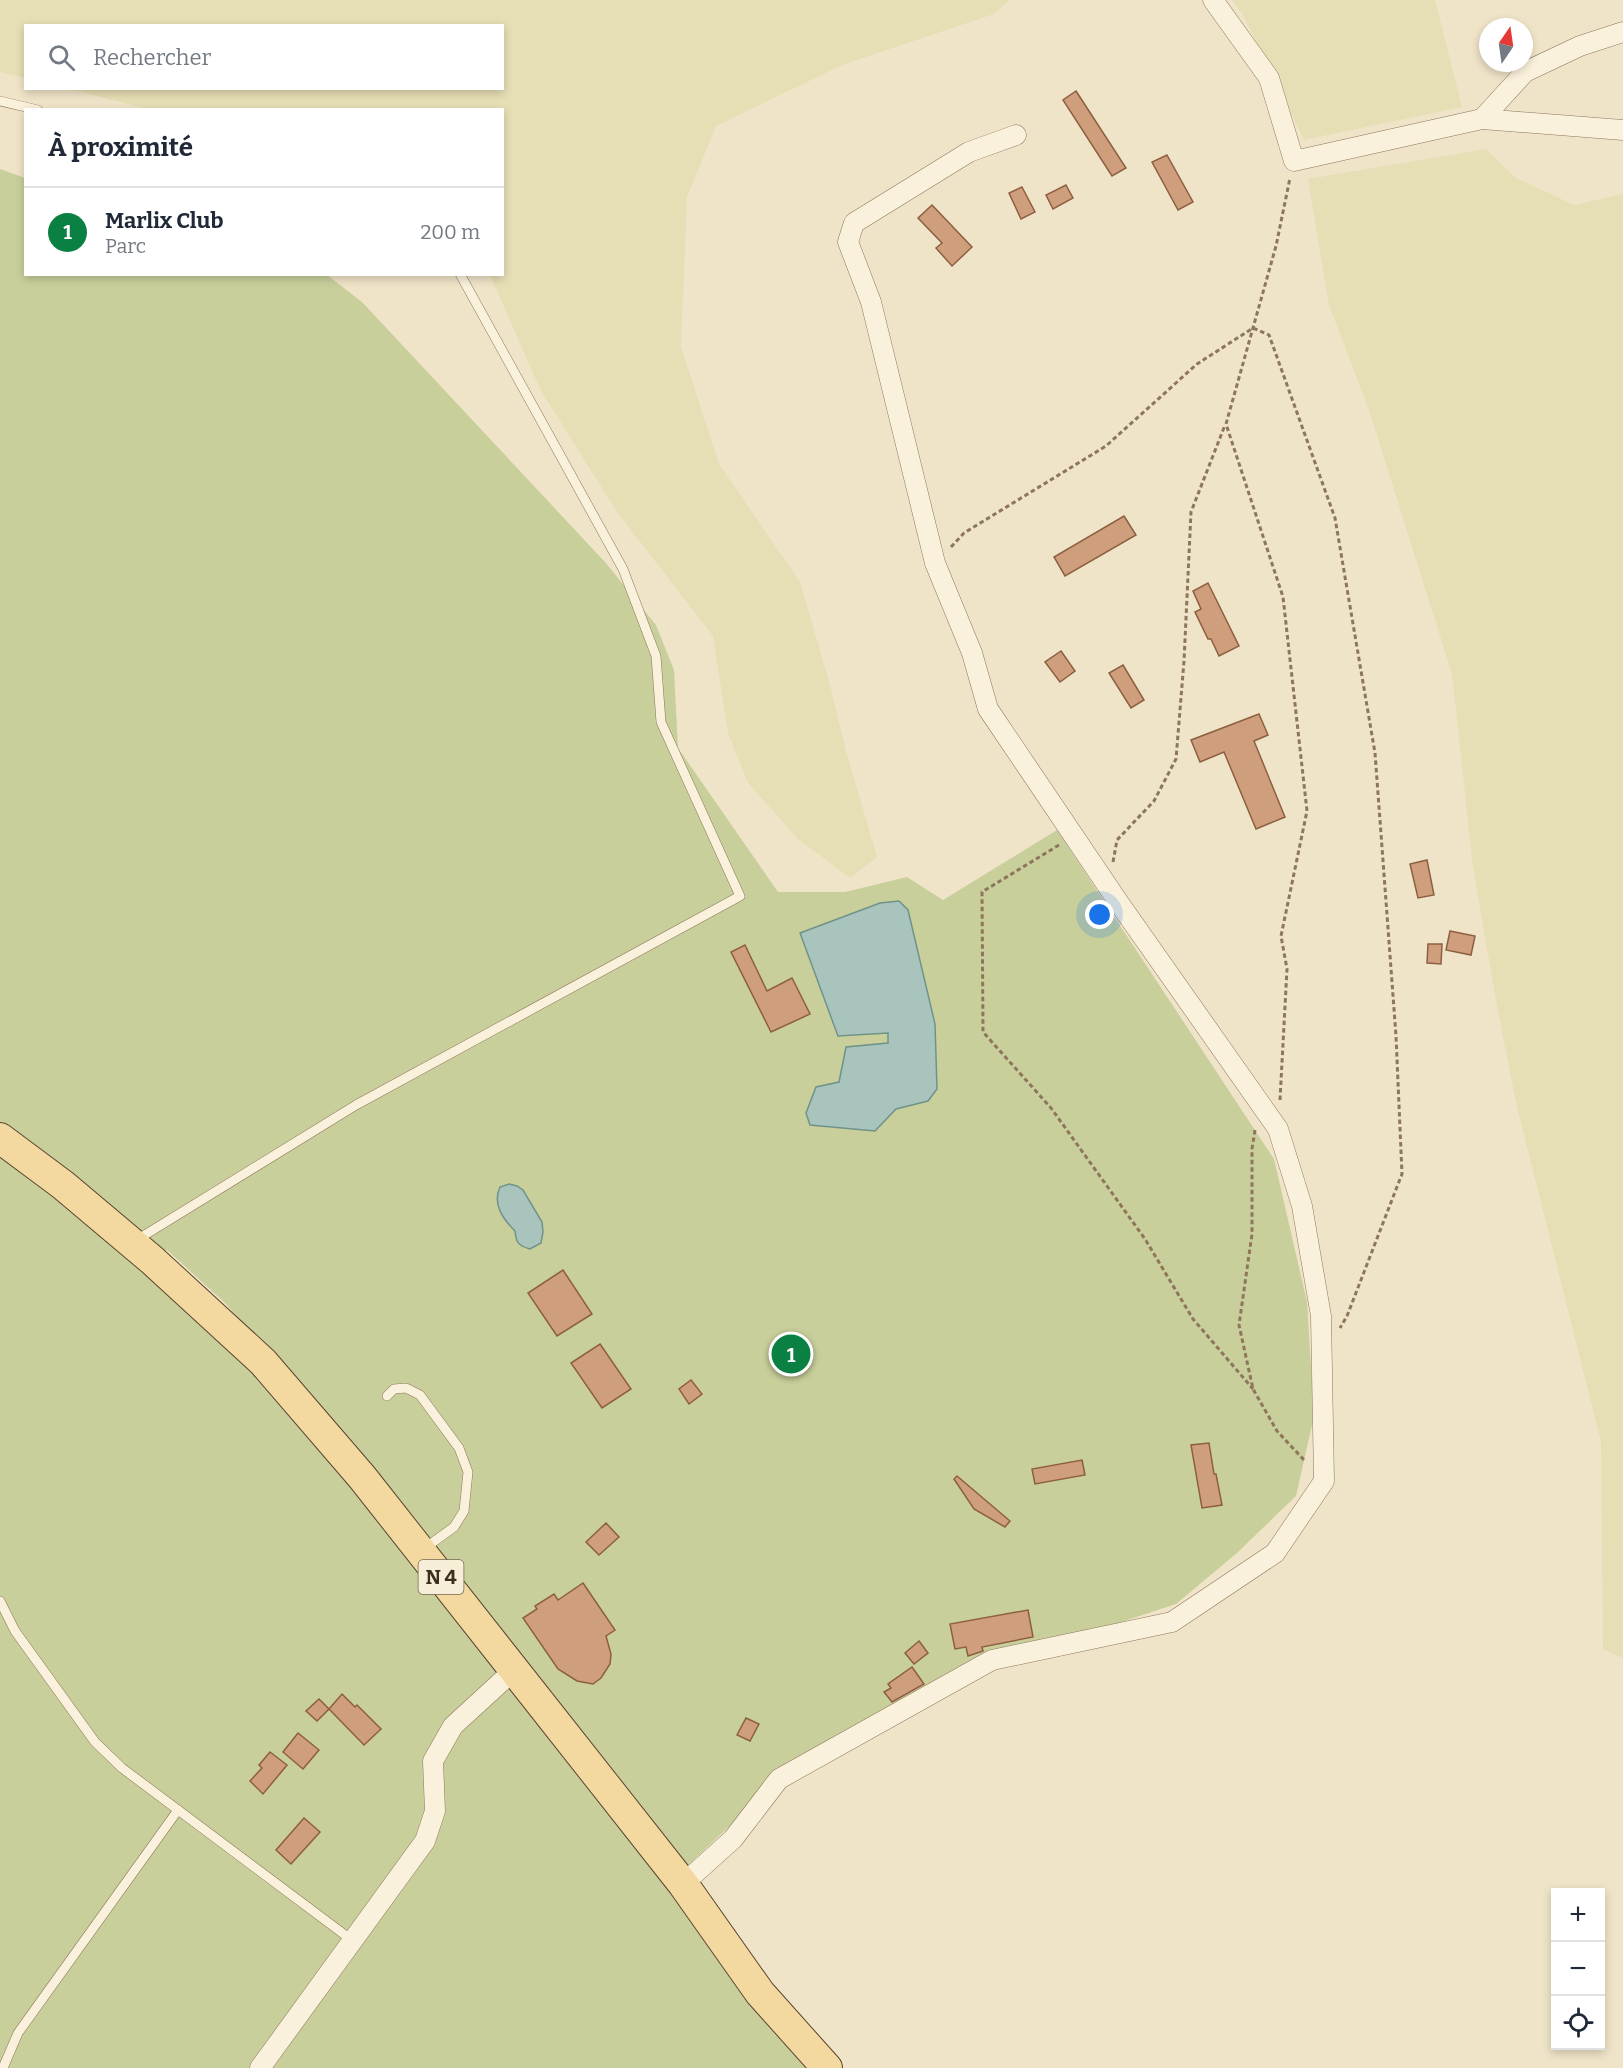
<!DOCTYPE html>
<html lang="fr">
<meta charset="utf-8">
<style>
:root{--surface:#fff;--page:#f2f2f3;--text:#1f2937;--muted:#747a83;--line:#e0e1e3;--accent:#0b8043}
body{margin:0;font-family:Bitter,serif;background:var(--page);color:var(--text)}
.controls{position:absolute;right:18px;bottom:18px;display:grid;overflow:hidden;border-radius:0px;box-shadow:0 3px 9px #0003}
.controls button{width:54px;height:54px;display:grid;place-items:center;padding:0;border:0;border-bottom:2px solid var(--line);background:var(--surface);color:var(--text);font:30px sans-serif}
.compass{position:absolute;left:1479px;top:18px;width:54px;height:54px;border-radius:50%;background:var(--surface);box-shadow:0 3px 9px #0003;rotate:13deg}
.you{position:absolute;left:1100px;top:915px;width:21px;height:21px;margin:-15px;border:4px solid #fff;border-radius:50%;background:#1a73e8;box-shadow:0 0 0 9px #1a73e833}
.badge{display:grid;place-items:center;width:39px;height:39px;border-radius:50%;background:var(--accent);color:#fff;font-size:20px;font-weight:700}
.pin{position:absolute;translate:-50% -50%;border:3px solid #fff;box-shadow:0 2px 6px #0006}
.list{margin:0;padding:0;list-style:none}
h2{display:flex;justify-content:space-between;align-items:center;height:78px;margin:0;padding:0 24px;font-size:26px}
h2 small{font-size:20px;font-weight:400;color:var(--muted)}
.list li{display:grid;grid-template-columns:39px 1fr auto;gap:18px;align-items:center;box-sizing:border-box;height:90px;padding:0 24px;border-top:2px solid var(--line)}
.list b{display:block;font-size:22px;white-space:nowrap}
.list p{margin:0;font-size:20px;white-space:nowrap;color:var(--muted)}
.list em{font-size:20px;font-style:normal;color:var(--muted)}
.icon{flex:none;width:33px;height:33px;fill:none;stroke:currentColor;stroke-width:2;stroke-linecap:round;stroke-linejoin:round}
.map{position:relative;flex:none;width:1623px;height:2068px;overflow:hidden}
.search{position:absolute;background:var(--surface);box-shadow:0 3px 9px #0003;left:24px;top:24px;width:480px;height:66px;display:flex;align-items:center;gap:15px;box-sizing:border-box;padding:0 21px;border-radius:0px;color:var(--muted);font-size:22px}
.panel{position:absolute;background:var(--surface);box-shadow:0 3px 9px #0003;left:24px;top:108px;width:480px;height:168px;border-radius:0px}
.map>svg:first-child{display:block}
.farmland{fill:#e6deb5}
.green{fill:#c9cf9b}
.water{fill:#a9c4bc;stroke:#6f938a;stroke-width:1.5}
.building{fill:#cf9f7d;stroke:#8d5f41;stroke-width:1.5}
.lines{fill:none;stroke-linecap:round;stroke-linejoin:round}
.service-casing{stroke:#8d765c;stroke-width:10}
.minor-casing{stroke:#8d765c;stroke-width:21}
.primary-casing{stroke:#5b4430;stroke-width:32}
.path{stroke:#8d765c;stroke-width:3;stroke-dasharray:4.5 3;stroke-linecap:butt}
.service{stroke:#faf1dc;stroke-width:9}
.minor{stroke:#faf1dc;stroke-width:20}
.primary{stroke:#f3d9a0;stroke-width:30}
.labels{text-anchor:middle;stroke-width:6;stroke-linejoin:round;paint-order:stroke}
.shield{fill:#f7eed8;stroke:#756857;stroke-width:1.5}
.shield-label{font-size:20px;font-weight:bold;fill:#3d2e20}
</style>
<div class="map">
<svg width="1623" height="2068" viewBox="0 0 1623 2068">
<rect width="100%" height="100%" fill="#f0e4c8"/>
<g class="farmland">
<path d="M0,0H1010L994,14L842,65L716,126L687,197L681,347L719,464L800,582L830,685L846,751L877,857L850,878L797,838L748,783L728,733L713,636L617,512L540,389L490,275L502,274V110H151L70,89L502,88V26H26L25,78L0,72Z"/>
<path d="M1232,0H1435L1462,107L1304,140L1243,15Z"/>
<path d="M1486,149L1516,178L1574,205L1623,194V1658L1603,1649L1601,1442L1517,1107L1497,1006L1473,867L1452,674L1369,410L1329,305L1308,179Z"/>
</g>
<path class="green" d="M0,169L25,178L26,274L327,275L362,302L605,562L656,625L674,670L678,748L778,892H845L907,877L943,900L1057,830L1274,1159L1307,1302L1314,1416L1296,1496L1237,1553L1176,1604L1103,1628L994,1653L800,1760L686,1867L379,1474L225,1303L167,1250L153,1259L304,1410L827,2068H0Z"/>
<g class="water">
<path d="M899,901L908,910L935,1024L937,1089L928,1101L896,1109L875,1131L810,1125L806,1113L816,1087L839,1082L846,1047L888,1043V1033L838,1036L800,933L880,903Z"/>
<path d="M509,1184L517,1186L523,1190L542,1222L543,1232L541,1243L530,1249C519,1246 516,1243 515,1231C503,1219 492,1204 500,1187Z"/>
</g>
<g class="building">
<path d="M1076,91L1126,168L1112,176L1063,100Z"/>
<path d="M1167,155L1193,202L1178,210L1152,162Z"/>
<path d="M1066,185L1073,198L1053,209L1046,195Z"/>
<path d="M1022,187L1035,212L1021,219L1009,193Z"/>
<path d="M932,205L972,247L952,266L936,248L942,243L918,218Z"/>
<path d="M1124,516L1136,535L1065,576L1054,557Z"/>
<path d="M1208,583L1239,646L1219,656L1211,639H1208L1195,612L1201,609L1193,591Z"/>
<path d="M1061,651L1075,671L1060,682L1045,662Z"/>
<path d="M1123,665L1144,700L1131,708L1109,673Z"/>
<path d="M1259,714L1268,735L1254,741L1285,817L1256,829L1224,752L1200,762L1191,740Z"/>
<path d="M1427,860L1434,895L1418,898L1410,864Z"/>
<path d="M1450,931L1475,936L1471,955L1446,950Z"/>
<path d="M1428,944H1442L1441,964L1427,963Z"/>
<path d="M745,945L767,991L792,978L810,1014L771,1032L731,952Z"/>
<path d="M563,1270L592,1314L557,1336L528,1293Z"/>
<path d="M600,1344L631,1389L602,1408L571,1363Z"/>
<path d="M691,1380L702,1394L689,1404L679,1389Z"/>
<path d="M1209,1443L1214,1474H1216L1222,1505L1202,1508L1191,1445Z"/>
<path d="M1082,1460L1085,1475L1035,1484L1032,1469Z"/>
<path d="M957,1476L1010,1521L1005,1527L974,1509L954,1479Z"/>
<path d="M606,1523L619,1537L599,1555L586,1542Z"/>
<path d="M583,1583L615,1630L606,1636L611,1654L610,1664L601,1678L593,1684L577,1681L558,1669L523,1618L537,1609L535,1606L554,1594L558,1600Z"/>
<path d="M1028,1610L1033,1637L982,1647L983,1651L968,1656L966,1647L955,1649L950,1624Z"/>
<path d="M919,1641L928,1653L914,1664L905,1653Z"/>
<path d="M912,1667L924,1684L892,1702L884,1692L891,1688L888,1684Z"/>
<path d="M342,1694L355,1707L357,1705L381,1729L364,1745L329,1709Z"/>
<path d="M319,1699L329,1709L317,1721L306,1711Z"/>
<path d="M746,1718L759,1724L750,1741L737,1735Z"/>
<path d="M298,1733L319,1750L303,1769L283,1752Z"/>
<path d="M270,1752L287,1765L263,1794L250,1781L262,1768L259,1765Z"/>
<path d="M304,1818L320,1832L291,1864L276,1850Z"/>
</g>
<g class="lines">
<defs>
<g id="service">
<path d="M0,101L38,110"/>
<path d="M135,1241L356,1105L740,896L661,722L656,656L623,569L460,274"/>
<path d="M387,1396L394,1389L406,1388L420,1395L459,1448L468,1472L464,1511L454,1527L425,1548"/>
<path d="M0,1601L15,1631L95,1742L122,1768L353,1941"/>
<path d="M3,2068L18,2033L178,1810"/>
</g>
<g id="minor">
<path d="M1213,0L1269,78L1294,161L1482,119L1623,130"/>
<path d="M1482,119L1525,72L1580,46L1623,32"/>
<path d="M683,1884L733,1839L779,1779L992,1660L1172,1622L1275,1553L1324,1481L1321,1316L1302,1206L1278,1129L1119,903L988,709L972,653L935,563L871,302L848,242L854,223L969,152L1016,135"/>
<path d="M260,2068L425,1841L435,1811L433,1761L453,1726L514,1670"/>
</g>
<path id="primary" d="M0,1138L63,1185L152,1260L263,1362L362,1477L683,1884L760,1993L827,2068"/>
</defs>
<use href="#service" class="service-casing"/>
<use href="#minor" class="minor-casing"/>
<use href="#primary" class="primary-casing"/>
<g class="path">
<path d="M951,547L964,533L1106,446L1197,364L1253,328L1269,335L1335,518L1375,753L1396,1036L1402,1174L1347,1316L1340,1328"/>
<path d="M1059,845L982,892L983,1032L1051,1108L1145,1239L1193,1319L1253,1389"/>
<path d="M1113,862L1117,840L1154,801L1176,759L1184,661L1191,512L1225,425"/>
<path d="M1280,1100L1287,969L1281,936L1307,811L1283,597L1226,424L1276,246L1290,178"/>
<path d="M1255,1130L1252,1149V1234L1239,1325L1253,1389L1277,1431L1304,1460"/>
</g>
<use href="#service" class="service"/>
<use href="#minor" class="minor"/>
<use href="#primary" class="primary"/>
</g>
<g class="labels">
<rect class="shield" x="418.5" y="1560" width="45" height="34" rx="4.5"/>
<g class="shield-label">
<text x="441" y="1584">N 4</text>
</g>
</g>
</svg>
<div class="controls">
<button>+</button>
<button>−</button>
<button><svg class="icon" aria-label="locate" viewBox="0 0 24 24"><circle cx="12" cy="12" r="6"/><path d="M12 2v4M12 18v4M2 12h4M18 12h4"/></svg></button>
</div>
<svg class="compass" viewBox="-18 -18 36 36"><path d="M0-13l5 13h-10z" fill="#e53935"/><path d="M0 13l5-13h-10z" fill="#747a83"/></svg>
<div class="you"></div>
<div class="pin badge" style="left:791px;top:1354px">1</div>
<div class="search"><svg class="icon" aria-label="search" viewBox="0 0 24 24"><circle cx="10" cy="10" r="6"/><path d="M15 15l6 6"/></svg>Rechercher</div>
<section class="panel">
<h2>À proximité<small></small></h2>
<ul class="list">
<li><span class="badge">1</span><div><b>Marlix Club</b><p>Parc</p></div><em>200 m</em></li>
</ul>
</section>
</div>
